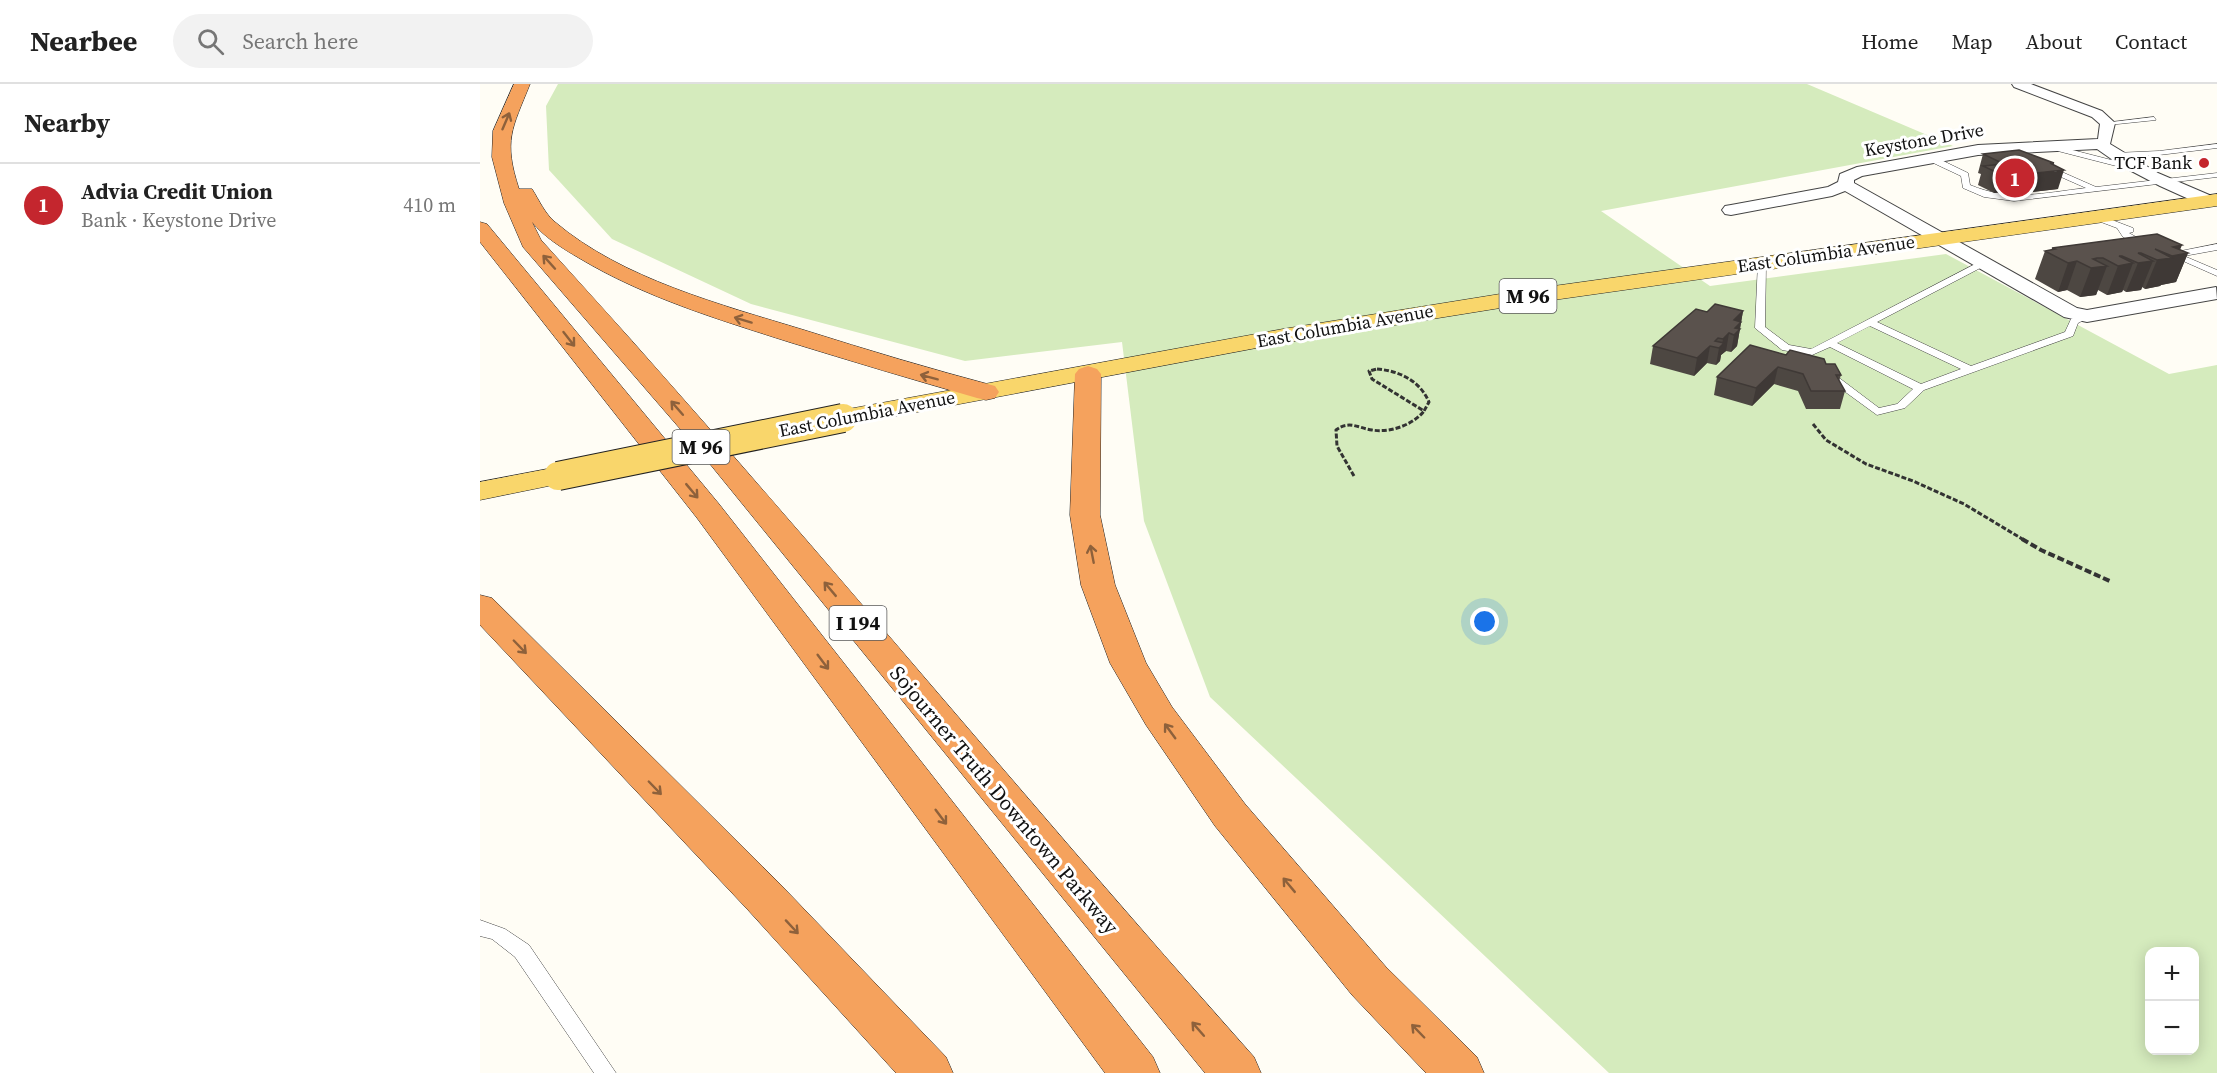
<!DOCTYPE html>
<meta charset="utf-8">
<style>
:root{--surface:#fff;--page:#f2f2f2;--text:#222;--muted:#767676;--line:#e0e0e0;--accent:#c4262e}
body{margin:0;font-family:"Source Serif 4",serif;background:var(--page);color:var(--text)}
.controls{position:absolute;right:18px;bottom:18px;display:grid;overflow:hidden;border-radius:12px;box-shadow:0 3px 15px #0003}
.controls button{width:54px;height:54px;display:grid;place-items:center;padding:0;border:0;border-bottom:2px solid var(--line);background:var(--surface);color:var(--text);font:30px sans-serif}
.you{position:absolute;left:1005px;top:538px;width:21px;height:21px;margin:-15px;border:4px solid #fff;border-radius:50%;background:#1a73e8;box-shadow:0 0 0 9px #1a73e833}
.badge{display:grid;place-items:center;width:39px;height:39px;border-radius:50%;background:var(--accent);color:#fff;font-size:20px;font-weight:700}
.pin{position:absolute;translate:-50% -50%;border:3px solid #fff;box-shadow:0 2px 6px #0006}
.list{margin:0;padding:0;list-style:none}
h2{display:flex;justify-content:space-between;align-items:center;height:78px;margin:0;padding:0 24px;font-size:26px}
h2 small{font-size:20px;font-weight:400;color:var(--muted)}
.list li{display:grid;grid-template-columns:39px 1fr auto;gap:18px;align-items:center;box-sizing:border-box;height:84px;padding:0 24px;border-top:2px solid var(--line)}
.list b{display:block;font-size:22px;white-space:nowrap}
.list p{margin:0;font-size:20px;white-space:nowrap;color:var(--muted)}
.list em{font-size:20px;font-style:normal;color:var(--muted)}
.icon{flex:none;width:33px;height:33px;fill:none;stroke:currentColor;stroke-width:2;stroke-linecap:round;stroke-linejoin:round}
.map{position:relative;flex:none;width:1737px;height:989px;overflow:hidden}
header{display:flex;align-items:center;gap:36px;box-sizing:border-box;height:84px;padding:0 30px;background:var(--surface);border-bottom:2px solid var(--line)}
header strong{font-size:28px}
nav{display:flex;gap:33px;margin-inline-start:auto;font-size:21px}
.search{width:420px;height:54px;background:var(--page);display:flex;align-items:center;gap:15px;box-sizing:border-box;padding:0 21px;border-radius:33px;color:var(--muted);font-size:22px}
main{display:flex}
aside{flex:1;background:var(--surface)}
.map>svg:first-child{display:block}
.green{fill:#d5ebbd;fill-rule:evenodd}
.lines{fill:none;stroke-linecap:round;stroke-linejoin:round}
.service-casing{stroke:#444;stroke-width:1}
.minor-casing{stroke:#444;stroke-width:2}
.primary-casing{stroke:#222;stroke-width:1}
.motorway-casing{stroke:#222;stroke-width:1}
.path-far1{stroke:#333;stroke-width:3;stroke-dasharray:5 2;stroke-linecap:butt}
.path{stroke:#333;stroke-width:4;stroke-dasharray:7 3;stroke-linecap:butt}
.service{fill:#fff;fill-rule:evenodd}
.minor{fill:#fff;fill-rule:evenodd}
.primary{fill:#f9d66b;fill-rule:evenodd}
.motorway{fill:#f5a25d;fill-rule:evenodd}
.primary-bridge-casing{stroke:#222;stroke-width:30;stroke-linecap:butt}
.primary-bridge{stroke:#f9d66b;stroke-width:28}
.wall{fill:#4d4742}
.shaded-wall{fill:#3f3936}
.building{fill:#5a524d;stroke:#3f3936;stroke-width:1.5}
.oneway{stroke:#8e613b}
.poi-dot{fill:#c4262e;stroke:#fff;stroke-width:2}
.labels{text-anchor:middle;stroke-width:6;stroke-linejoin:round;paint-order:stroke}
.far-street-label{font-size:18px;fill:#111;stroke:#fff}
.far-poi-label{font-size:18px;fill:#111;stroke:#fff;text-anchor:end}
.shield{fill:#fff;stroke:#585858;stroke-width:1.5}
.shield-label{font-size:20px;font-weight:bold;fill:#111}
.street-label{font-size:21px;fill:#111;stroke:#fff}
</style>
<header>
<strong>Nearbee</strong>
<div class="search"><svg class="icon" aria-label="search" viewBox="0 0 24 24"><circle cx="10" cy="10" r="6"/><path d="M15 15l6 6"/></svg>Search here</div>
<nav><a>Home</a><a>Map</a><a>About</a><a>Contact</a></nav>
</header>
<main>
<aside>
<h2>Nearby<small></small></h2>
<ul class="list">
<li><span class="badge">1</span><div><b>Advia Credit Union</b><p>Bank · Keystone Drive</p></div><em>410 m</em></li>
</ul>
</aside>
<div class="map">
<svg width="1737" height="989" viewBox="0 0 1737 989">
<rect width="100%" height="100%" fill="#fffdf5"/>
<path class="green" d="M78,0H1327L1473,62L1121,127L1230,202L1466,170L1689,290L1737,281V989H1129L730,613L664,437L642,258L485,277L271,220L132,155L69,86L66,22ZM1670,868H1714V966H1670Z"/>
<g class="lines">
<defs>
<g id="service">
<path d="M1674,33L1676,36L1628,41L1624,39Z"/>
<path d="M1737,60V64L1679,71L1635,73L1631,71L1635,69L1679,67Z"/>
<path d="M1573,61L1647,80L1648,82L1644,84L1570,65L1569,63Z"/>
<path d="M1447,72H1453L1488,89L1490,101C1531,118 1563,109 1606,104L1563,85L1562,83L1566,81L1616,103L1737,89V93L1534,117L1504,113L1483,104L1481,92L1447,76Z"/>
<path d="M1613,131H1619L1653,144V148L1649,149L1672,162L1665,164L1643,153L1637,144L1613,135Z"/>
<path d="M1737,160V166L1704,172L1737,186V192L1685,169L1689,166L1695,168Z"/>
<path d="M1503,176L1506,177V181L1397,238L1491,282L1585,248L1591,235L1607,229L1612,232L1598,239L1593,252L1444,306L1425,324L1397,331L1342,291V287H1350L1399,324L1417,320L1433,305L1350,263L1332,271L1302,266L1275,244L1278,178L1286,180L1285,243L1309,261L1331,265ZM1390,242L1481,285L1441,300L1357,259Z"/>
<path d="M0,836L25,845L49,861L136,989H114L35,873L12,855L0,852Z"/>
</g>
<path id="minor" d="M1532,0H1551L1622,27L1635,39L1630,60L1678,89L1734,113L1737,117L1734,121H1722L1680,102L1640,81L1617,65L1498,71L1382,92L1374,96V99L1597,224L1607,226L1736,203L1737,215L1607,238L1584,233L1365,107L1352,112L1251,131L1245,130L1242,126L1245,122L1251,121L1348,103L1358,98L1360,90L1377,83L1498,61L1618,55L1620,40L1612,33L1534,3Z"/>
<g id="primary">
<path d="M1737,110V122L1045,220L803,259L363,342L353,340L349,334L353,328L363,326L803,245L1045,206Z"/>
<path d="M78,383L88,386L93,392L88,398L0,416V398Z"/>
</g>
<g id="motorway">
<path d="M34,0H50C32,45 23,56 39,105H52C59,116 65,130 75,138C142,195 242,221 324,246C387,266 451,285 515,302L519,308L515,314L506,316L497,314C434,296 371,277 309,258C237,235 164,213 99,174C82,164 64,153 52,138L61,156C305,423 533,703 774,973L781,989H725L221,369L43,163L24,119L12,73L13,47Z"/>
<path d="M0,138L7,140L239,420L673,973L680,989H625L217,434L0,158Z"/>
<path d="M608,282L617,285L621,290L620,431L635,501L666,579L692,623L765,720L906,883L997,973L1004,989H946L872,911L735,742L666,641L630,579L601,501L590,431L595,290L599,285Z"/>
<path d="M0,511L12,514L300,800L466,973L473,989H416L268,826L0,541Z"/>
</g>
</defs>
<use href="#service" class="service-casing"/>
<use href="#minor" class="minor-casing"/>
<use href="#primary" class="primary-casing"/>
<use href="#motorway" class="motorway-casing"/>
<g class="path-far1">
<path d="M897,285C920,287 940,297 949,318L944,327L892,295L889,287Z"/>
<path d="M1333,340L1346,356L1386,380L1433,397L1484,420L1544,456"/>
<path d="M874,392L857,362L856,346C869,336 878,344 892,346C910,349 933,341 944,327"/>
</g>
<path class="path" d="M1542,455L1561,466L1632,498"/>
<use href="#service" class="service"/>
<use href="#minor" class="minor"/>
<use href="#primary" class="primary"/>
<use href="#motorway" class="motorway"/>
<defs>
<path id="primary-bridge" d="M78,392L363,334"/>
</defs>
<use href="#primary-bridge" class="primary-bridge-casing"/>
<use href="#primary-bridge" class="primary-bridge"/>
</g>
<g class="wall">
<path d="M1503,70L1573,81L1578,105L1542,109L1536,106L1514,109L1498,101L1501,90L1498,89Z"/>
<path d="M1572,164L1700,166L1708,169L1696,198L1681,201L1680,202L1665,205L1662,203L1661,206L1646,208L1643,206L1642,208L1627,211L1618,206L1616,211L1600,213L1587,206L1578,208L1555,195L1565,167L1572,166Z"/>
<path d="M1263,227L1257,262L1251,268L1246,267L1241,271L1240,277L1236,281L1227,279L1214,292L1170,280L1173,262L1227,228Z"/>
<path d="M1306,271L1346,280L1361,291L1359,297L1365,307L1360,325H1326L1318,307L1294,300L1272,322L1234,311L1237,293Z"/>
</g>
<g class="shaded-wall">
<path d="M1570,79H1574L1571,88L1584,86L1578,105L1542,109L1548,90Z"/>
<path d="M1542,88L1536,106L1514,109L1520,90Z"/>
<path d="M1702,161L1698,171L1708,169L1696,198L1681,201L1680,202L1665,205L1677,176L1691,174L1693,163Z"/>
<path d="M1639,172H1642L1639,182L1653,179L1642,208L1627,211L1638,182Z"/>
<path d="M1617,174L1613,184L1627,182L1616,211L1600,213L1611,184L1613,175Z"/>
<path d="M1597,177L1587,206L1578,208L1588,179Z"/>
<path d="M1673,177L1661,206L1646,208L1658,179Z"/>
<path d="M1263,227L1257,262L1251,268L1254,251V236Z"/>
<path d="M1249,249L1246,267L1241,271L1240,277L1236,281L1239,264L1242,261L1243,255Z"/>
<path d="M1230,262L1227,279L1214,292L1217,274Z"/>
<path d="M1298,283L1294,300L1272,322L1276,304Z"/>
</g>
<g class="building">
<path d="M1539,66L1574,79H1570L1584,86L1548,90L1542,88L1520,90L1503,82L1524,80L1503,70Z"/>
<path d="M1677,150L1702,161L1693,163L1708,169L1692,172L1675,165L1692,174L1677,176L1661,169H1658L1673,177L1658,179L1642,172H1639L1653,179L1638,182L1623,174H1617L1613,175L1627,182L1611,184L1597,177L1588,179L1565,167L1575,165L1572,164Z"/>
<path d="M1235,220L1263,227L1254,236L1261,238L1255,244L1260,245L1254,251L1249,249L1243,255L1238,254L1235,257L1244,259L1239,264L1230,262L1217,274L1173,262L1216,225L1227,228Z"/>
<path d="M1270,261L1306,271L1310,266L1344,275L1346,280H1355L1361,291H1356L1365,307H1331L1323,290L1298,283L1276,304L1237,293Z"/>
</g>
<defs><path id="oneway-shaft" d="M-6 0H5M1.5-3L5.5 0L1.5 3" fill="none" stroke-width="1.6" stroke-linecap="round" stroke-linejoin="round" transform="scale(1.5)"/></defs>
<g class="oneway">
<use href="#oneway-shaft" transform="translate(26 37) rotate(-67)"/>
<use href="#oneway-shaft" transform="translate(69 178) rotate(-132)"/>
<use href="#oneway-shaft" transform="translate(263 236) rotate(-163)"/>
<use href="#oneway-shaft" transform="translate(89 255) rotate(52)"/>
<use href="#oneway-shaft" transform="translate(449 293) rotate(-165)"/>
<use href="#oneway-shaft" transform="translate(197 324) rotate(-131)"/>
<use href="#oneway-shaft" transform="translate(212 407) rotate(50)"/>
<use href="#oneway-shaft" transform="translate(612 470) rotate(-101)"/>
<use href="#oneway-shaft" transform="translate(350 505) rotate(-130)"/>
<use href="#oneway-shaft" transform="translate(40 563) rotate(46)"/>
<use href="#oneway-shaft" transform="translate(343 578) rotate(53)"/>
<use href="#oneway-shaft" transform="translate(690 647) rotate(-126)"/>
<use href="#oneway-shaft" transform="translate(175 704) rotate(46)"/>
<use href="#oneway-shaft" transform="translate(461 733) rotate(53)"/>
<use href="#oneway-shaft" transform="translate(809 801) rotate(-130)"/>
<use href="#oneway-shaft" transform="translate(312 843) rotate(47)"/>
<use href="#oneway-shaft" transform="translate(718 945) rotate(-131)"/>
<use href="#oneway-shaft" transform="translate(938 947) rotate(-134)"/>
</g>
<circle class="poi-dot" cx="1724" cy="79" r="6"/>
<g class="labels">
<g class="far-street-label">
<text transform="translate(1444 56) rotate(-10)" y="6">Keystone Drive</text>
<text transform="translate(1346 170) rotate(-8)" y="6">East Columbia Avenue</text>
<text transform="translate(865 242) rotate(-10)" y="6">East Columbia Avenue</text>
<text transform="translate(387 330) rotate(-11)" y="6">East Columbia Avenue</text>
</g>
<g class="far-poi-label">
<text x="1712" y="85">TCF Bank</text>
</g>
<g class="shield">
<rect x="1019.5" y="195" width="57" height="34" rx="4.5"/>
<rect x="192.5" y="346" width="57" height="34" rx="4.5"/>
<rect x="349.5" y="522" width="57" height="34" rx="4.5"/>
</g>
<g class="shield-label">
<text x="1048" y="219">M 96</text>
<text x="221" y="370">M 96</text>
<text x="378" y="546">I 194</text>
</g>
<g class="street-label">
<text transform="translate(524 716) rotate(50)" y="7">Sojourner Truth Downtown Parkway</text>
</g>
</g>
</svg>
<div class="controls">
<button>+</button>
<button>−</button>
</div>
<div class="you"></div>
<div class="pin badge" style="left:1535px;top:94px">1</div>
</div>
</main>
